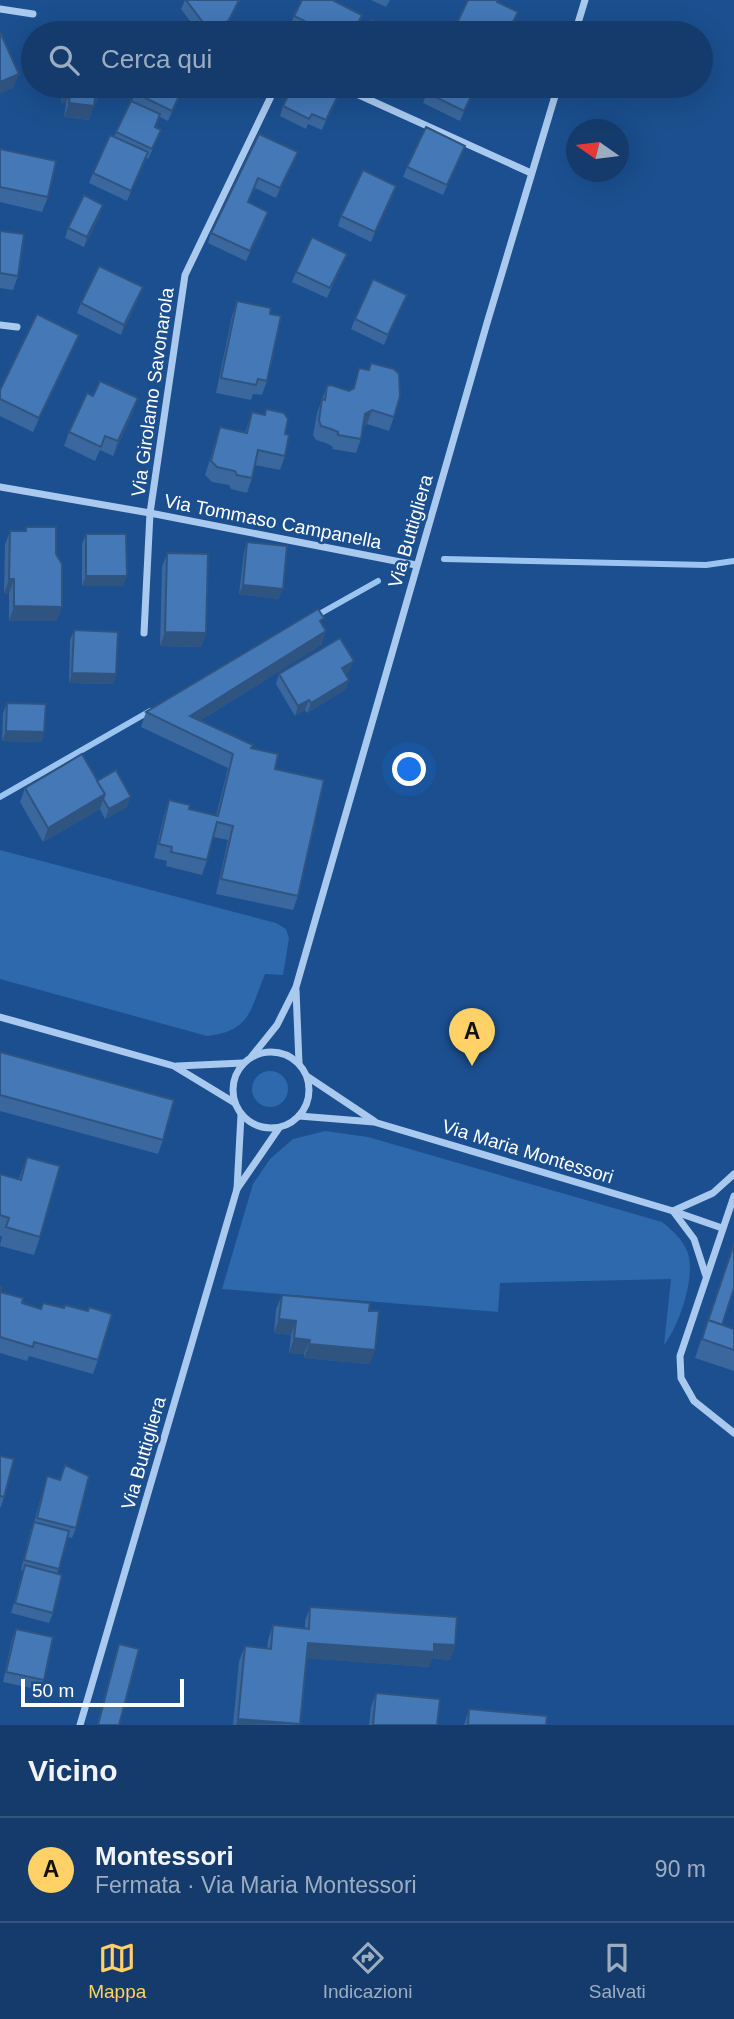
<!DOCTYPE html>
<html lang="it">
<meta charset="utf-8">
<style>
:root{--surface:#143b6b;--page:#214673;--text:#f1f3f6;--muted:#9dadc1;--line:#33557e;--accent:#ffd166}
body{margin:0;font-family:Helvetica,sans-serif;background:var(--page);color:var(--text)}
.compass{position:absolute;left:566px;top:119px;width:63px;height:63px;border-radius:50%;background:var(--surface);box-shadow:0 7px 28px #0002;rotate:284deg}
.scale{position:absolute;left:21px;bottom:18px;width:163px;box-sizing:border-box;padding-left:7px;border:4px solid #fff;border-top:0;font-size:19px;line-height:24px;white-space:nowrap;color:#fff;-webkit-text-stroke:5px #1b4f8f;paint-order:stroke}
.you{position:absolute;left:410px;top:770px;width:24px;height:24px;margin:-18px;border:5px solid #fff;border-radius:50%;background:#1a73e8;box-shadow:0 0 0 10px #1a73e833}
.badge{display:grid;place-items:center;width:46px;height:46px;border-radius:50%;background:var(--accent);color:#111;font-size:23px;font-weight:700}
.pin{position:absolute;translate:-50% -58px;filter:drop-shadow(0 2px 4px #0008)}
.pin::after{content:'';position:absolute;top:37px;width:24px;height:21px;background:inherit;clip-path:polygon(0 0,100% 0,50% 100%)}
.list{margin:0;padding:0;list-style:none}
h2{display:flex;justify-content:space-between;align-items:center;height:91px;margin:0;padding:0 28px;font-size:30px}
h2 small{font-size:23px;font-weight:400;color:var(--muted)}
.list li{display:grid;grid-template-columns:46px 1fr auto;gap:21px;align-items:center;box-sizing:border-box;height:105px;padding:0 28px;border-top:2px solid var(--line)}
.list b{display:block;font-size:26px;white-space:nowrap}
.list p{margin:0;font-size:23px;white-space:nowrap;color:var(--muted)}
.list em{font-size:23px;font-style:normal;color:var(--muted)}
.icon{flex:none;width:38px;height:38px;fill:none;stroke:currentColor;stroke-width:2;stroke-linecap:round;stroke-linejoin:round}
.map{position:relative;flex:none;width:734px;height:1725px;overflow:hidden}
.search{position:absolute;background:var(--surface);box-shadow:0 7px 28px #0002;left:21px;right:21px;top:21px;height:77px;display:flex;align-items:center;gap:18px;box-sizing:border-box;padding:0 24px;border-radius:38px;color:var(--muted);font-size:26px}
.sheet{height:196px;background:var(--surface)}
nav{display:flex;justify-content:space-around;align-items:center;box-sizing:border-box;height:98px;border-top:2px solid var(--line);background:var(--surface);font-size:19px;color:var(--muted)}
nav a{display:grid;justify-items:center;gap:4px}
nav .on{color:var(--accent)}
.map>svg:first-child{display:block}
.green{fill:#2e69ad}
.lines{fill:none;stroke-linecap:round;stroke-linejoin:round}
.stream{stroke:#9cc4f0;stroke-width:6}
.street{stroke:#a9c9ee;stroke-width:7}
.wall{fill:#3a679d}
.shaded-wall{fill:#305480}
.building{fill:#4478b7;stroke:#305480;stroke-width:2}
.labels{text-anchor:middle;stroke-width:5;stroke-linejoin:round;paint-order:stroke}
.street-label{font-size:19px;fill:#fff;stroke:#1b4f8f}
</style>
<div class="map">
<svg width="734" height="1725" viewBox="0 0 734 1725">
<rect width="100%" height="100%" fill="#1b4f8f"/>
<g class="green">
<path d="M0,850L276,923L286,929L289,938L283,975L265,974C250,1010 251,1031 207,1036L0,979Z"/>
<circle cx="270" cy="1089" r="18"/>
<path d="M325,1131L368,1137L662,1222C671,1229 683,1240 687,1251C697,1275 679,1326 664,1345L671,1279L500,1283L498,1312L222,1289L253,1184L270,1159L293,1139Z"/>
</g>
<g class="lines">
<g class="stream">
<path d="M444,559L706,565L734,561"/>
<path d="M314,617L378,581"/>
<path d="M0,797L150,711"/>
</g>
<g class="street">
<path d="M0,9L33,14"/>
<path d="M575,33L585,0"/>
<path d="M339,86L531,173"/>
<path d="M0,325L17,327"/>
<path d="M0,487L150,513L416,565"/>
<path d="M144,633L150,513L185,275L276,86"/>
<path d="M296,990L299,1063"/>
<path d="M0,1017L174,1066L235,1103"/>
<circle cx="271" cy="1090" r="38"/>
<path d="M252,1056L277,1025L296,987L487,323L558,86"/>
<path d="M177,1066L243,1063"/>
<path d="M308,1077L374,1121"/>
<path d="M299,1116L374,1122L673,1211L722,1228"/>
<path d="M237,1189L279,1128"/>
<path d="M734,1196L680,1356L681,1378L694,1401L734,1433"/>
<path d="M706,1276L694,1239L673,1211L713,1193L734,1174"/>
<path d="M80,1725L237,1189L241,1115"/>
</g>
</g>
<g class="wall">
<path d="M185,0H240L225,30L221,33H199L181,9Z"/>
<path d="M371,0H390L386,7Z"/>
<path d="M498,2L518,12L509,33H453L457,23Z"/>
<path d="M362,15L354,33H305L290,26L294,16Z"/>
<path d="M39,86H102L97,102L94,103L89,120L64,117L66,103H61L62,94L38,91Z"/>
<path d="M185,86L168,121L160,117L155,127L157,140L148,159L146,158L127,201L89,183L93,173L114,137L131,101H132L135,93Z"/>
<path d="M430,86H477L460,121L423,103Z"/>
<path d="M342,87L322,130L308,124L306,129L280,116L283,106Z"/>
<path d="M259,134L298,152L276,198L255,188L248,202L265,222L246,261L208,243L211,233Z"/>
<path d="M0,149L48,197L42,212L0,202Z"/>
<path d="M461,156L443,195L403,177L407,167Z"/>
<path d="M396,186L371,242L338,226L341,216Z"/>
<path d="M100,215L84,247L65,238L68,228Z"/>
<path d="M0,231L18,276L13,290L0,288Z"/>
<path d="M343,263L327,298L292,282L296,272Z"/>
<path d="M407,295L384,345L351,329L355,319Z"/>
<path d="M139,297L121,335L77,313L81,303Z"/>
<path d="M237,301L270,314L267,381L262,395L253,394L251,400L216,393L232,316Z"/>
<path d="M73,349L33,432L0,416V390Z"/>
<path d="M371,363L394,417L389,431L367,424L363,427L361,439L356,453L332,449L333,447L326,443L316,440L313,435L317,413L327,386L349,391L353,389L359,368L368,370Z"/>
<path d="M93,396L133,412L113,456L100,450L95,461L64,446L69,432Z"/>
<path d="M266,409L285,434V456L280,470L255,465L252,478L247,493L231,489L229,485L212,482L205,475L220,427L245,433L252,412L264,415Z"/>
<path d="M26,527L56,554L62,607L56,621H9V594H4L5,545L10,531H24Z"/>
<path d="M86,534L123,586H82V544Z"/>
<path d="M247,542L279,599L239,594L244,552Z"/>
<path d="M167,553L206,633L201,647L160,646L162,567Z"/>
<path d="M322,624L326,631L321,645L201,720L252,748L275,769L298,896L293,910L216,894L228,840L213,837L207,860L202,875L166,866L167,861L154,858L164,815L169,800L189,809L216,816L228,768L141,727L146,712Z"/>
<path d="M74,630L116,674L113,684L69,683L70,640Z"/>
<path d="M350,670L345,674L349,680L345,690L307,713L305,710L295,716L276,684L279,674Z"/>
<path d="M7,703L44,732L41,742L2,741L3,713Z"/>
<path d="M97,781L127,807L105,819L100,809L43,842L20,802L25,788Z"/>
<path d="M0,1052L163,1140L158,1154L0,1111Z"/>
<path d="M27,1157L40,1237L34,1255L0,1246L2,1236H0V1174L19,1179Z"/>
<path d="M734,1242L722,1325L734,1329V1371L695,1358Z"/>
<path d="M0,1287V1292L22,1303L41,1309L43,1303L98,1360L93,1374L29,1356L27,1361L0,1353Z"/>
<path d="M282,1295L369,1311L370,1364L304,1358V1354L289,1353L291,1335L274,1333L276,1309Z"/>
<path d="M0,1456L4,1497L1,1507H0Z"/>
<path d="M47,1476L60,1479L76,1528L72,1538L67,1537L57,1574L53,1613L49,1623L11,1613L23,1571L21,1570L30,1532L34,1522Z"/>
<path d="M310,1607L455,1645L450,1660L432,1658L429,1667L306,1658L300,1725H233L239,1661L245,1646L267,1649L268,1640L273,1625L305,1628V1621Z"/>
<path d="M16,1629L44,1680L40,1690L3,1682L12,1639Z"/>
<path d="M119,1644V1725H97L116,1653Z"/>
<path d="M376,1693L437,1725H369L371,1707Z"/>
<path d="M469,1709L546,1725H464Z"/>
</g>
<g class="shaded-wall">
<path d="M239,0H240L225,30L221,33H211Z"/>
<path d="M19,74L13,88L0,94V82Z"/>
<path d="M40,86H65L62,94L38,91Z"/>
<path d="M184,86H185L168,121L172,111Z"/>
<path d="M476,86H477L460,121L464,111Z"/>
<path d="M102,87L97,102L91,105L96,90Z"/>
<path d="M342,87L338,97L322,130L326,120Z"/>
<path d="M66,88L71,89L66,103H61Z"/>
<path d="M69,103L94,106L89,120L64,117Z"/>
<path d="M148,152L145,162L127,201L131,191Z"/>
<path d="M298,152L294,162L276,198L280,188Z"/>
<path d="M396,186L393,196L371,242L375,232Z"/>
<path d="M103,205L100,215L84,247L87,237Z"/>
<path d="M268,212L265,222L246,261L250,251Z"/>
<path d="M143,287L139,297L121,335L124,325Z"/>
<path d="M407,295L403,305L384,345L388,335Z"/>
<path d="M79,335L73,349L33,432L39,418Z"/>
<path d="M138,398L133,412L113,456L118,441Z"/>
<path d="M372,410L367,424L360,429L365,414Z"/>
<path d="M86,576H127L123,586H82Z"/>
<path d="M9,579H14L9,594H4Z"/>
<path d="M243,585L283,589L279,599L239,594Z"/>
<path d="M14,606L62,607L56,621H9Z"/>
<path d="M326,631L321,645L185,730L190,716Z"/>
<path d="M165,632L206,633L201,647L160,646Z"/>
<path d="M354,661L350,670L338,678L342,668Z"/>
<path d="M72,673L116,674L113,684L69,683Z"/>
<path d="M349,680L345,690L307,713L311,703Z"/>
<path d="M309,700L305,710L295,716L298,706Z"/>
<path d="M6,731L44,732L41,742L2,741Z"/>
<path d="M105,794L100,809L43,842L48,828Z"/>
<path d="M131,797L127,807L105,819L109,809Z"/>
<path d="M279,1319L296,1321L291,1335L274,1333Z"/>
<path d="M294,1338L310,1340L304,1354L289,1353Z"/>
<path d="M309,1344L375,1350L370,1364L304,1358Z"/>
<path d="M308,1643L434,1644L455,1645L450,1660L432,1658L429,1667L303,1658Z"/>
<path d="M238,1719L300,1724L236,1725Z"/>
</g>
<g class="building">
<path d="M186,0H239L229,20L211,33Z"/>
<path d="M302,0H335L334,1L362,15L353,33H329L294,16Z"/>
<path d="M468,0H498L497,2L518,12L507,33H465L468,28L457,23Z"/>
<path d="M371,20L389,27L387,33H366Z"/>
<path d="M0,32L19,74L0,82Z"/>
<path d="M66,86H102V87L96,90L94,106L69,103L71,89L66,88Z"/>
<path d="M139,86H184L172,111L135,93Z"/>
<path d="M293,86H339L342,87L326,120L312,114L309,119L283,106Z"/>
<path d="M430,86H476L464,111L427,93Z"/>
<path d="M131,101L160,114L155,127L161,130L152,149L116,132Z"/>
<path d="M426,127L465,146L447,185L407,167Z"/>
<path d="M259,134L298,152L280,188L258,178L248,202L268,212L250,251L211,233Z"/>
<path d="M110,135L148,152L131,191L93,173Z"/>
<path d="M0,149L56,161L48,197L0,187Z"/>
<path d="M363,170L396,186L375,232L341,216Z"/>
<path d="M84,195L103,205L87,237L68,228Z"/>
<path d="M0,231L24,234L18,276L0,273Z"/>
<path d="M312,237L347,254L330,288L296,272Z"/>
<path d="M99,266L143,287L124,325L81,303Z"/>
<path d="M373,279L407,295L388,335L355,319Z"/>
<path d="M237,301L271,308L270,314L281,316L267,381L258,379L256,385L221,378Z"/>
<path d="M37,314L79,335L39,418L0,399V390Z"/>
<path d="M371,363L394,369L399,374L400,396L394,417L372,410L365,414L361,439L338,435V432L331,429L321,426L319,420L322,399L325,400L327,386L331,385L349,391L354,388L359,368L369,370Z"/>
<path d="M100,381L138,398L118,441L105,436L101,447L69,432L87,393L93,396Z"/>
<path d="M266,409L284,413L288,419L285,434L289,435L285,456L258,450L252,478L237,475L235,471L217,467L211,461L220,427L247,433L252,412L265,415Z"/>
<path d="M26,527H56V554L62,564V607L14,606V579H9L10,531H26Z"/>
<path d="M86,534H126L127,576H86Z"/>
<path d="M247,542L287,546L283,589L243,585Z"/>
<path d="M167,553L208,554L206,633L165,632Z"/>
<path d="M318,609L324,618L320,621L326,631L190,716L253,745L251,748L278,754L275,769L324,780L298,896L221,879L233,826L217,822L207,860L171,852L172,847L159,844L169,800L190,805L189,809L218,816L233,754L146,712Z"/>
<path d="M74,630L118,632L116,674L72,673Z"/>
<path d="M340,638L354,661L342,668L349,680L311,703L309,700L298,706L279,674Z"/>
<path d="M7,703L46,704L44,732L6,731Z"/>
<path d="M82,754L105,794L48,828L25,788Z"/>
<path d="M116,770L131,797L109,809L103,799L105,794L97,781Z"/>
<path d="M0,1052L174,1100L163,1140L0,1095Z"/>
<path d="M27,1157L60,1166L40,1237L6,1227L9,1218L0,1215V1174L21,1180Z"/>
<path d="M734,1244V1288L722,1325L708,1320L707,1324Z"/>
<path d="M0,1287H2L0,1292L23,1298L22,1303L41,1309L43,1303L64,1308L65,1305L88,1311L89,1307L112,1314L98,1360L34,1342L33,1347L0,1337Z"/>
<path d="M282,1295L370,1303L369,1311H379L375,1350L309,1344L310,1340L294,1338L296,1321L279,1319Z"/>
<path d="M708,1320L734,1329V1350L702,1339Z"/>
<path d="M0,1456L14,1459L4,1497L0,1496Z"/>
<path d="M65,1465L89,1476L76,1528L37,1518L47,1476L60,1480Z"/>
<path d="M34,1522L69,1531L59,1569L24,1560Z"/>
<path d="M25,1565L62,1575L53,1613L15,1603Z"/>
<path d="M310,1607L457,1617L455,1645L434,1644V1652L308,1643L300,1724L238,1719L245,1646L271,1649L273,1625L309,1629Z"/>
<path d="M16,1629L53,1637L44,1680L6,1672Z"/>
<path d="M119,1644L139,1649L119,1725H98Z"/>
<path d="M376,1693L440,1699L437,1725H373Z"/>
<path d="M469,1709L547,1716L546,1725H468Z"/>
</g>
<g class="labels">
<g class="street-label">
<text transform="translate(152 392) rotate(-82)" y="7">Via Girolamo Savonarola</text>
<text transform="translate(273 521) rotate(11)" y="7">Via Tommaso Campanella</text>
<text transform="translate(410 531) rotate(-74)" y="7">Via Buttigliera</text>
<text transform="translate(528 1151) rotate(17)" y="7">Via Maria Montessori</text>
<text transform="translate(143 1453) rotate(-74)" y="7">Via Buttigliera</text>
</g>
</g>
</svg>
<svg class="compass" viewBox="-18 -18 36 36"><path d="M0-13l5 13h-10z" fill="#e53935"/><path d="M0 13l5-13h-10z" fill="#9dadc1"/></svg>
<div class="scale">50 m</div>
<div class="you"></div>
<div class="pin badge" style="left:472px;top:1066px">A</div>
<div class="search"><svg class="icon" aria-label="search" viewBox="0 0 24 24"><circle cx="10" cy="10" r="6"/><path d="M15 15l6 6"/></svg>Cerca qui</div>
</div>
<section class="sheet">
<h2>Vicino<small></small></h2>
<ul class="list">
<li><span class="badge">A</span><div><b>Montessori</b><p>Fermata · Via Maria Montessori</p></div><em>90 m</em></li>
</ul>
</section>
<nav>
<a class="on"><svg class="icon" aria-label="map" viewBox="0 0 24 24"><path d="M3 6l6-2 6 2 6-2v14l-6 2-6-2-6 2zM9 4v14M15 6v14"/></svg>Mappa</a>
<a><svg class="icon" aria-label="directions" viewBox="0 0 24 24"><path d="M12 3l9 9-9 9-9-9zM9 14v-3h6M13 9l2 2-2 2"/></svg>Indicazioni</a>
<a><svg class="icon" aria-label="saved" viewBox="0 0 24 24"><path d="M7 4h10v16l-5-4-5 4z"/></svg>Salvati</a>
</nav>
